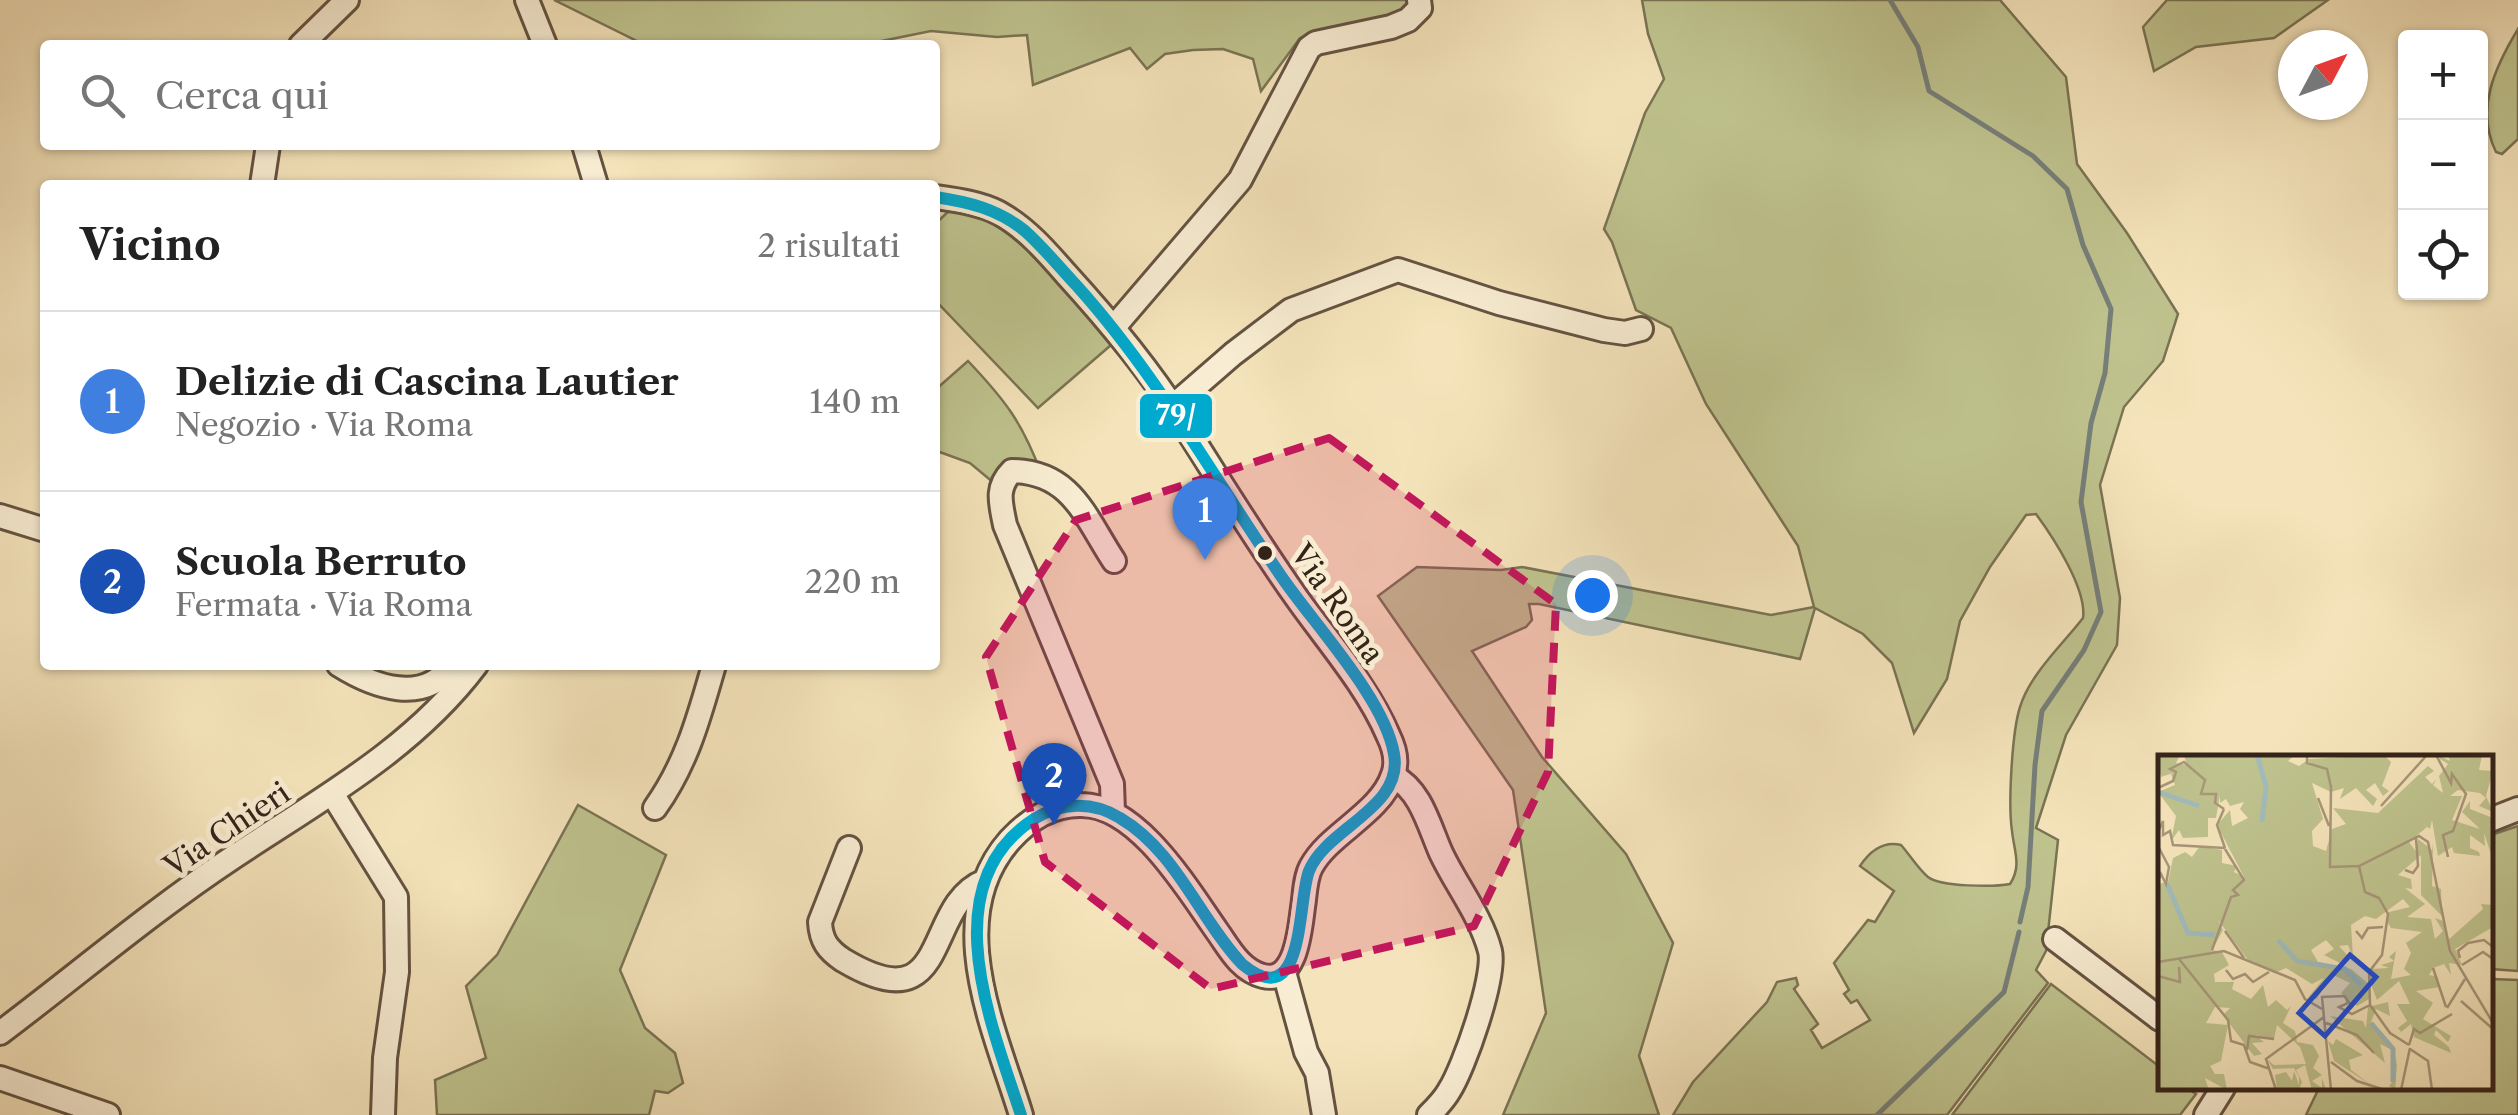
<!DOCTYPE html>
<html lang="it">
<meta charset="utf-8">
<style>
:root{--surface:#fff;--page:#f2f2f2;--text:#222;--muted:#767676;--line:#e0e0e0;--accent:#8f2418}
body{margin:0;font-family:"Libre Caslon Text",serif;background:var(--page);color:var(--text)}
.controls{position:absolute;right:30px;top:30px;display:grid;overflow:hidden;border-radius:10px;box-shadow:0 2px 8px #0004}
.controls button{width:90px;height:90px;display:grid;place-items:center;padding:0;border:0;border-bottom:2px solid var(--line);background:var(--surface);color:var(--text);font:50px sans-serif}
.compass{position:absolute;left:2278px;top:30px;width:90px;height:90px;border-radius:50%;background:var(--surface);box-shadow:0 2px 8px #0004;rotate:49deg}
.you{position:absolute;left:1592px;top:595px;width:35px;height:35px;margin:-25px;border:8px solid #fff;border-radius:50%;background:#1a73e8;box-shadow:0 0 0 15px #1a73e833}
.badge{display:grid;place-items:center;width:65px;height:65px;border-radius:50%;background:var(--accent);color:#fff;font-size:32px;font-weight:700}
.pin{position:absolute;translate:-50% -82px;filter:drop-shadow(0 2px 5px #0008)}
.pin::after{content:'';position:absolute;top:52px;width:35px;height:30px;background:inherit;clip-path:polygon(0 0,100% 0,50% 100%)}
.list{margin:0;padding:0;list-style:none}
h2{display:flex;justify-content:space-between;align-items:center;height:130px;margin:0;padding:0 40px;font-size:42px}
h2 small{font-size:32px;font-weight:400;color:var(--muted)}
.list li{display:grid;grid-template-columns:65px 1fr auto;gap:30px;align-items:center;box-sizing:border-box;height:180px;padding:0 40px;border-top:2px solid var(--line)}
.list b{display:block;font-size:38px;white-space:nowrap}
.list p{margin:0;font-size:32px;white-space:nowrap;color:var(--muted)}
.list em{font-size:32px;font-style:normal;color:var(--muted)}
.icon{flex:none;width:55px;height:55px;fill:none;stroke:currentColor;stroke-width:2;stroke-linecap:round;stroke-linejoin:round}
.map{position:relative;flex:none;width:2518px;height:1115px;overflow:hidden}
.search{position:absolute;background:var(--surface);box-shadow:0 2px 8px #0004;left:40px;top:40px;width:900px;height:110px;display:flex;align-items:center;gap:25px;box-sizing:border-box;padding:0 35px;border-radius:10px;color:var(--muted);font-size:38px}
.panel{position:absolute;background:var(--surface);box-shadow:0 2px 8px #0004;left:40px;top:180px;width:900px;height:490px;border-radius:10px}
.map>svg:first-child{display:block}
.green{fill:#bfc38e;stroke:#7a7354;stroke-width:2.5}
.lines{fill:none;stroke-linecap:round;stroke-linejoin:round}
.stream{stroke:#767f7a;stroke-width:5}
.minor-casing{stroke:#655342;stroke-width:28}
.minor{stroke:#f8edd3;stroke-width:22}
.bus-1-casing{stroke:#f8edd3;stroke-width:20}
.bus-1{stroke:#00a9ce;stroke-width:12}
.marked{fill:#c2185b;fill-opacity:0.2;stroke:#c2185b;stroke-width:8;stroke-dasharray:20 12;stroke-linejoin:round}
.bus-dot{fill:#352319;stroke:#f8edd3;stroke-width:4}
.labels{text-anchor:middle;stroke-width:10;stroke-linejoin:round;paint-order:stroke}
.street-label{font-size:30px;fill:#352319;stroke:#f8edd3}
.inset-river{fill:none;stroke:#a1bcbb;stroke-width:5}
.inset-road{fill:none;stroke:#a8977a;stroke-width:2.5}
.view{fill:#1d4ed8;fill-opacity:0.15;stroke:#1d4ed8;stroke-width:5}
.inset-edge{fill:none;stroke:#352319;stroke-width:5}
.line-badge{stroke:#f8edd3;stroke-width:4}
.badge-label{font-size:28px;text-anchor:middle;font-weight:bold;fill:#fff}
</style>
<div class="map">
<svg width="2518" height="1115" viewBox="0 0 2518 1115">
<rect width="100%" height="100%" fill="#f5e4bb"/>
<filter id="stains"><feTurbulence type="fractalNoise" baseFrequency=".002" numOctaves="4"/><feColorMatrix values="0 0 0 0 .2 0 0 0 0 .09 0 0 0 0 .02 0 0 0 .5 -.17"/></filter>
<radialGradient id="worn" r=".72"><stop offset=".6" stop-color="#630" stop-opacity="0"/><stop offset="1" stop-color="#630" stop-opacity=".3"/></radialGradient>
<g class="green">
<path d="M554,0H1409L1399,14L1300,38L1261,91L1253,59L1223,49L1193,50L1165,54L1147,69L1130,48L1033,85L1027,35L997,37L931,31L862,45H645Z"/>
<path d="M1642,0H2000L2066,77L2077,164L2127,233L2178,314L2163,361L2124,407L2100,485L2120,598L2117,645L2066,735L2036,828L2058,840L2046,951L2036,970L2048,983L1947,1115H1673L1693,1082L1767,1002L1777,982L1796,978L1798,985L1794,989L1818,1024L1811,1030L1822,1048L1870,1020L1857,1000L1851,1003L1844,994L1849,990L1834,963L1868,920L1875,922L1894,891L1860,866C1870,851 1884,841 1901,845C1910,855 1918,869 1928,877C1941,887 1994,887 2010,884C2022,866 2014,851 2012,831C2008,804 2012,732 2020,707C2030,674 2063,644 2083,618C2087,589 2053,537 2036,514L2026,515L1990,567L1960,621L1947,679L1914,733L1892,663L1863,634L1815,608L1800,659L1539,604H1529L1532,620L1526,627L1472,651L1542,757L1626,854L1673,943L1639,1056L1659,1115H1503L1546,1013L1513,790L1378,596L1417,567L1501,570L1522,567L1771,615L1814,607L1798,546L1706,404L1671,328L1636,310L1612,242L1604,229L1645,113L1664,79L1648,34Z"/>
<path d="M2167,0H2328L2274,38L2196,47L2154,71L2143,27Z"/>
<path d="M2518,29V139L2502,154L2496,152C2475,109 2495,67 2518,29Z"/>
<path d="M951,209C971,215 994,219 1010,232C1050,263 1079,307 1111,345L1038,408L935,300V224Z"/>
<path d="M968,361C1005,400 1022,422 1041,473L1000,488L970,463L937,451L935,390Z"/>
<path d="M578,805L666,855L620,970L645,1028L675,1053L683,1083L668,1093L655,1091L649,1115H437L435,1080L486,1058L466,986L497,955Z"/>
<path d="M2518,826V971L2491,969V835Z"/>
<path d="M2491,979L2518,980V1115H2306L2319,1088H2490Z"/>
<path d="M2051,984L2160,1067V1088H2187L2196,1094L2180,1115H1952Z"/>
</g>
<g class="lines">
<g class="stream">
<path d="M1890,0L1918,47L1929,91L2033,156L2067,189L2083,245L2111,309L2105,373L2091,423L2081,502L2101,612L2084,650L2042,711L2035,765L2028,887L2020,922"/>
<path d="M1877,1115L2004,992L2019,932"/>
</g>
<defs>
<g id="minor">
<path d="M527,0L545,45"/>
<path d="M301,45L347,0"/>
<path d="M584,145L596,185"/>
<path d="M262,185L268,145"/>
<path d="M935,197C956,200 980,203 999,213C1026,228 1046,251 1066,274C1107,319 1146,365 1179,417C1217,477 1255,539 1296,597C1327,641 1367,686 1388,735C1394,747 1398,762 1393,775C1380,814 1329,833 1311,867C1305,878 1305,895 1303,907C1300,930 1296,984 1263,976C1240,970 1229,948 1217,931C1188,890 1138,805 1082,805C1054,804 1029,819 1010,840C941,918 995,1030 1021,1115"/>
<path d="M1114,327L1240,180L1309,48L1316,43L1391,27L1408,20L1420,8L1419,0"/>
<path d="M1172,407L1233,354L1291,310L1398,270L1499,303L1604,330L1625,333L1641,329"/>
<path d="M0,516L45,530"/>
<path d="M339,665C374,687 424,705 452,665"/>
<path d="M1393,776C1421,790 1429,826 1441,853C1456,885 1481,916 1490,951C1496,976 1464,1068 1449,1091C1444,1100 1436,1108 1429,1115"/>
<path d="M333,795L396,897L397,972L385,1058L383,1115"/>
<path d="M655,808C687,763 699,717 714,665"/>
<path d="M1113,812L1112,784L1005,525C1001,504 995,488 1012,471C1072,472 1085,517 1114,561"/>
<path d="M2490,820L2518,809"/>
<path d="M849,848L820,922C821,941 828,950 843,960C953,1026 922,905 985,881"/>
<path d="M2055,939L2160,1019"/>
<path d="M1284,972L1306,1052L1317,1073L1324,1115"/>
<path d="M0,1033C77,975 152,911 232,858C319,800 412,750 476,665"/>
<path d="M0,1078L108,1115"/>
<path d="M2206,1115L2223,1088"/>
</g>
</defs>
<use href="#minor" class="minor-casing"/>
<use href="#minor" class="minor"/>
<defs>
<path id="bus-1" d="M935,197C969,202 998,209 1025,231C1044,248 1060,268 1077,286C1157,375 1214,478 1281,576C1313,623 1385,699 1394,754C1404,808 1326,828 1309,871C1297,901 1306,1017 1242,964C1199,918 1176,851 1120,818C1093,801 1061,802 1034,819C932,885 992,1026 1021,1115"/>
</defs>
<use href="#bus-1" class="bus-1-casing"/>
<use href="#bus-1" class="bus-1"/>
</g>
<path class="marked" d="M1329,438L1556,604L1548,772L1474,926L1211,989L1045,862L986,657L1076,520Z"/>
<circle class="bus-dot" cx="1265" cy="553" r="9"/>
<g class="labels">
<g class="street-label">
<text transform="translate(1337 604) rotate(55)" y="10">Via Roma</text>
<text transform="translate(227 830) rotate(-34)" y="10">Via Chieri</text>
</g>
</g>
<g transform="translate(2158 755)">
<rect width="335" height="335" fill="#f5e4bb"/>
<path d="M0,0H22L18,8L29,10L26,0H137L130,6L141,11L151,4L226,0L233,7L224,31L231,36L225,41L217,28L208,35L219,44L215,51L198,33L182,44L186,33L173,37L154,28L165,64L154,76L155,91L168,96L174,74L188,69L175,53L220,58L270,11L276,16L267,22L274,29L279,24L275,30L285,38L281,21L290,9L282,4L280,0L292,6L290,0H324L321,15L335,16L328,41L335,57L321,51L328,43L322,38L300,35L292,41H304L294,65L322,74L304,57L312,46V54L335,63V105L326,78L327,91L312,80V93L321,97L322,101L296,98L294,92L280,101L274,65L272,74L263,67L269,72L251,87L259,98L260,84L274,95L275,88L274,131L283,134L284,161L263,140V100L240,120L253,124L254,134L247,133L267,149L249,162L273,164L277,184L285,176L277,163L285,166L290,185L325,154L323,149L335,150V172L297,194L304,210L291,208L293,220L286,209L275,213L271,220L280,222L281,232L258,236L275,248L265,264L293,281L290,287L278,275L276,280L291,292L293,298L256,282L253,269L243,277L240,273L249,266L239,249H252L241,226L219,245L211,224L213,214L231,213L223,210L236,206L231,202L238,196L233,224L253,220L246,214L253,198L248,188L264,177L233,173L229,166L231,157L252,152L245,144L218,164L207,161L193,170L195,203L190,190L181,191L189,200L186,210L166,200L176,194L168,185L153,195L160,207L193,214L211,229V244L199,251L183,238L192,228L173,219L159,244H149L166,223L154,229L128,213L116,218L90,205L60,165L65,175L54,195L64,197L71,210L56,219L57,227H76L74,234L93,244L105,230L110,252L118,245L129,255L133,251L125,268L137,276L139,287L155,290L161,301L155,313L164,320L154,326L164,333V323L168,335H154L147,310L138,315L144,327L141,335H119L117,320L128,317L134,326L136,316L141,330V322L136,313L115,314L109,304L116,310L148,309L142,292L119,270L116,284L97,280L106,287L94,288L104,299L96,301L65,260L72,253L57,252L48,268L70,270L63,306L52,311L57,319H66L69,335L47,323L51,335H0V129L10,127L15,103L27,97L34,102L42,91L64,95V108L79,111L76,117L86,122L59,70L72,55L74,71L90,63L82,54L86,47L72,51L68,44L62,48V40L58,63H50V82L25,83L21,75L13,86L18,61L0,37L17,30L13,19L18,17L3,22ZM230,247L232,261L218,254L213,267L236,294L239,310L237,335L231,331L237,324L234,295L222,289L227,308L172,261L205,266L208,273L210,252ZM178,284L205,300L191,305L193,315L213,330L176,306L170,286L175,290Z" fill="#bfc38e"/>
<path class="inset-river" d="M99,0L108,31L104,67M0,37L41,51M9,129L30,178L57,180M120,185L139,206L187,214L204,230M213,268L235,294V327"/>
<path class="inset-road" d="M149,0V8L169,14L173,32L172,112L201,111L261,81L270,87L292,196L335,268M278,0L293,28L294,19L308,39L295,76L285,80L290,102M0,33L15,26L18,17L12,14L26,7L47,25L43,39H58L57,48L66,54M160,43L171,71M223,51L269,0M66,54L59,70L67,93M0,77L5,66V80L12,76L15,90L67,93M201,111L207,137L221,143L230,159L224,200L211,217L212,250M247,115L255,118L260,111L258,83M0,126L3,119L8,129L11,112L0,91M67,176L86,203M198,176L204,183L210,173L225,172M54,195L73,142L80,140L75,135L86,125L67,94M302,203L300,196L310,188L326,185L335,192M21,204L70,265L73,286L86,290L92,307L112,314M0,207L66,196L137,225L147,244L164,254M304,210L325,197L335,204M275,213L288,252M68,215L75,224L87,219L95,227L111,217M0,221L22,227L21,212M187,241L190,248L181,252L194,259L212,250M303,246L335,274M212,250L232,278L251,290M289,253L307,224M166,267L199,280L216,298M251,290L256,274L262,278L294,259M252,294L270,306L274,335M89,295L91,281L116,284M173,307L199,326L227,335M118,335L108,304L166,262M173,335L164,242L186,241L194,250M243,335L252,293"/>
<path class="view" d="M192,200L218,222L167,281L141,258Z"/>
<rect width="335" height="335" class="inset-edge"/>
</g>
<rect class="line-badge" x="1138" y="392" width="76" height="48" rx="10" fill="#00a9ce"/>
<g class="badge-label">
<text x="1176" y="425">79/</text>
</g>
<rect width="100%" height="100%" filter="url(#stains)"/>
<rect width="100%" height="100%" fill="url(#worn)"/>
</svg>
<div class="controls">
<button>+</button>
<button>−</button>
<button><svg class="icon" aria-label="locate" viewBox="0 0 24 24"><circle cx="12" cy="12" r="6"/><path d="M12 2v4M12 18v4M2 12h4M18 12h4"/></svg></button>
</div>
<svg class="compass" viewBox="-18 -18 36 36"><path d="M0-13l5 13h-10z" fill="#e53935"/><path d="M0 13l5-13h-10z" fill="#767676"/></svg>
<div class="you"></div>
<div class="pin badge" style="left:1205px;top:560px;background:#3f7fe0">1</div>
<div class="pin badge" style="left:1054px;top:825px;background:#1a4fb4">2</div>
<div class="search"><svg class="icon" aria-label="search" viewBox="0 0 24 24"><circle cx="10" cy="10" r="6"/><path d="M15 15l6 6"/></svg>Cerca qui</div>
<section class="panel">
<h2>Vicino<small>2 risultati</small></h2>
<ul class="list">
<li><span class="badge" style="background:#3f7fe0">1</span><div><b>Delizie di Cascina Lautier</b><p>Negozio · Via Roma</p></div><em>140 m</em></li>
<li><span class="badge" style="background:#1a4fb4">2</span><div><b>Scuola Berruto</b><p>Fermata · Via Roma</p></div><em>220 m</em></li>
</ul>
</section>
</div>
